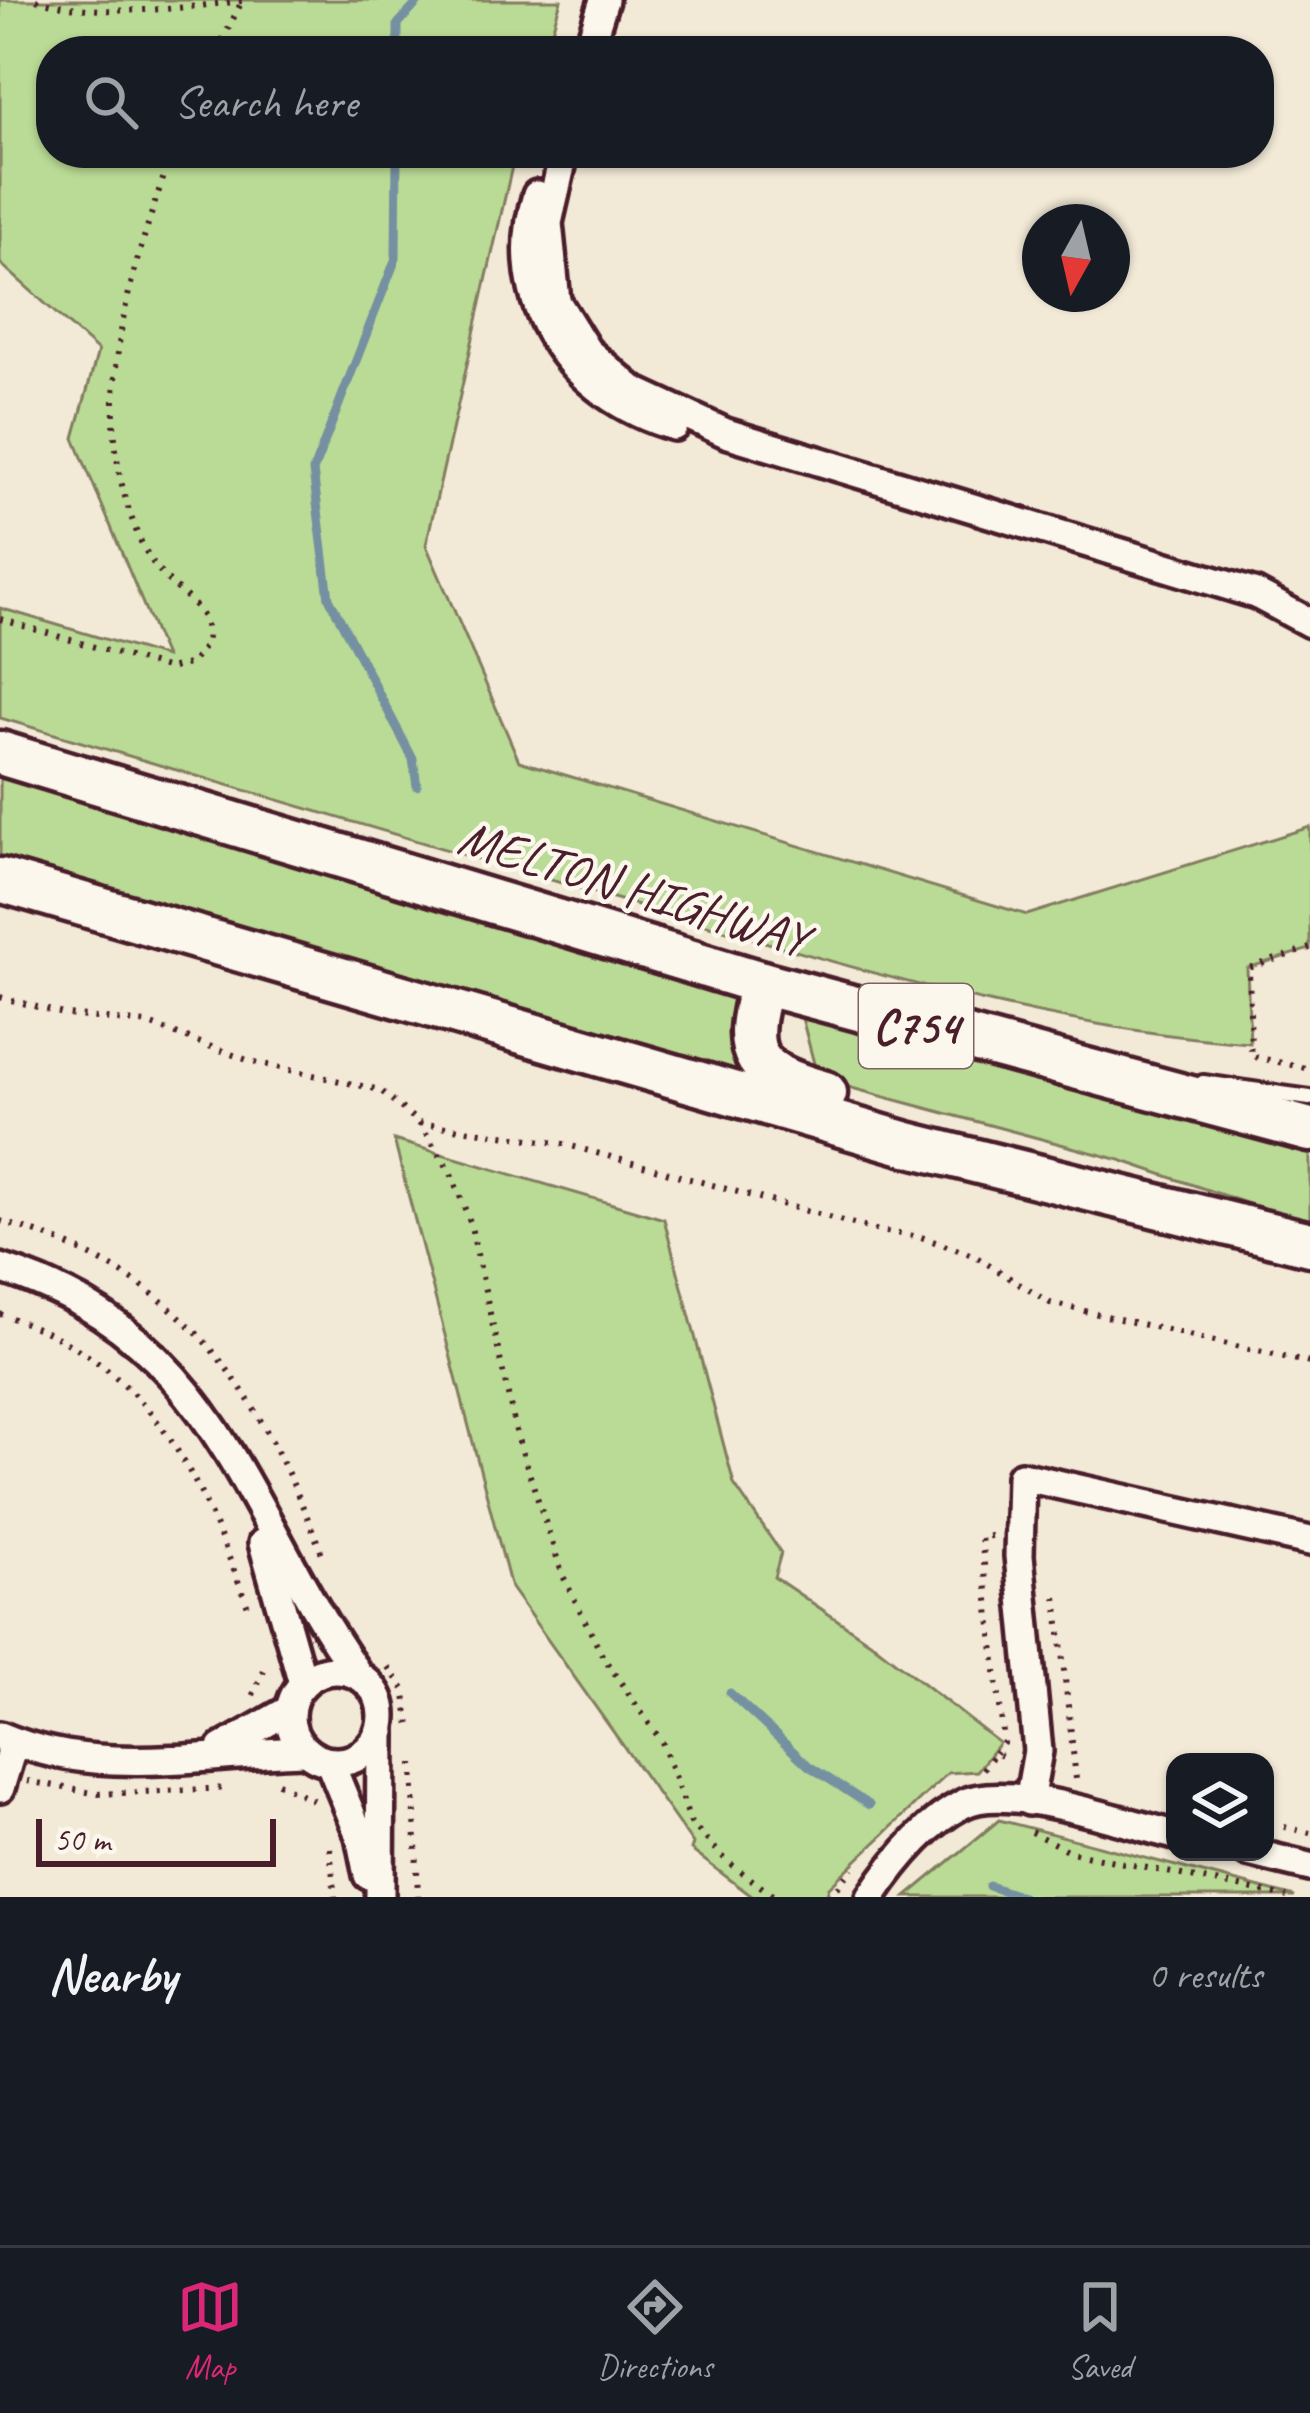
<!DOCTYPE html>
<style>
:root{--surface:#171b24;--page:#20242c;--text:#f1f3f6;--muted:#9ea1a6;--line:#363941;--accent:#db2777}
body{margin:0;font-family:Caveat,sans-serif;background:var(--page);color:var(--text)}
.controls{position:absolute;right:36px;bottom:36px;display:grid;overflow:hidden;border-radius:24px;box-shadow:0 3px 9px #0004}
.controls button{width:108px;height:108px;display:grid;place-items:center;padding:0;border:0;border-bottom:3px solid var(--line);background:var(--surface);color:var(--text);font:60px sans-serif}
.compass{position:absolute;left:1022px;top:204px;width:108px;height:108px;border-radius:50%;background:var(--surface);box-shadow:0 3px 9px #0004;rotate:188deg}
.scale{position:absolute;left:36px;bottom:30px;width:240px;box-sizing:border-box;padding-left:12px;border:6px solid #4a1f2b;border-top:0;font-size:33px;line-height:42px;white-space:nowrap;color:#4a1f2b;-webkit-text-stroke:9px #fbf7ec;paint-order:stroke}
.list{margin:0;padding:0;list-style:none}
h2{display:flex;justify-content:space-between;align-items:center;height:156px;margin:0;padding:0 48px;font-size:51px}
h2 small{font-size:39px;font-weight:400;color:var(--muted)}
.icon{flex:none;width:66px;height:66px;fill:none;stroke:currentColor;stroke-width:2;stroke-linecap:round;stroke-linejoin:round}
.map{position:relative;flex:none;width:1310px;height:1897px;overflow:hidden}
.search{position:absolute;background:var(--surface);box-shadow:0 3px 9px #0004;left:36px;right:36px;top:36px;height:132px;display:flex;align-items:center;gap:30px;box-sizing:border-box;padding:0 42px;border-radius:48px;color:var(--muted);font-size:45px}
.sheet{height:348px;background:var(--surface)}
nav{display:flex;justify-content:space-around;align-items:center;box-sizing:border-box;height:168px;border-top:3px solid var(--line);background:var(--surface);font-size:33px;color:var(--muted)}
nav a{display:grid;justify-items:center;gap:6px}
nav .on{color:var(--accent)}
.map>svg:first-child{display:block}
.green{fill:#badb95;stroke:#827d60;stroke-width:3}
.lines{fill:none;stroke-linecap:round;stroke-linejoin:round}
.stream{stroke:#7490a1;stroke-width:9}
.service-casing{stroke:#4a1f2b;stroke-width:22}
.minor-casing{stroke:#4a1f2b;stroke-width:36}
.trunk-casing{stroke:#4a1f2b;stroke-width:51}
.path{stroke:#4a1f2b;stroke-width:6;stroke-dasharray:3 9;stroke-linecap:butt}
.service{stroke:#fbf7ec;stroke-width:14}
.minor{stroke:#fbf7ec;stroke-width:27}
.trunk{stroke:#fbf7ec;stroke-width:42}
.labels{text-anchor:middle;stroke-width:9;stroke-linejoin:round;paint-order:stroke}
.shield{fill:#fbf7ec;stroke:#7f6065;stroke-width:3}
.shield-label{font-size:48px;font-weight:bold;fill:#4a1f2b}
.street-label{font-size:51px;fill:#4a1f2b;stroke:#fbf7ec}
</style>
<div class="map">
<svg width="1310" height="1897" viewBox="0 0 1310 1897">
<rect width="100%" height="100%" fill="#f2e9d7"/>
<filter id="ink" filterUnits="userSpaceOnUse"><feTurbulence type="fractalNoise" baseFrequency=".00833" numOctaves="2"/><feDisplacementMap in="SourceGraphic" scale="24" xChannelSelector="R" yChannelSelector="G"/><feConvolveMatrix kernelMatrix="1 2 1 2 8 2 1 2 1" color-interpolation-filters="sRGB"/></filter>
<g filter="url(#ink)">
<g class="green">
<path d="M0,0H561L546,51H51V153H515L426,545L519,761L1027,915L1310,827V949L1247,968L1250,1043C1048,1029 858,969 665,913C443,849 221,784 0,718V608L165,657L74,438L98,351L0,263Z"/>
<path d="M0,773L742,997L749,1074L0,861Z"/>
<path d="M801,1014L1310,1149V1225L1120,1160L818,1079Z"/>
<path d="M394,1140L664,1219L734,1484L781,1553L774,1577L873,1644L999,1743L977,1771L948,1773L829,1887L826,1897H753L691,1850L693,1844L511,1588Z"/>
<path d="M999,1820L1295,1897H906Z"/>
</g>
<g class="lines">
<g class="stream">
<path d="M398,51V24L420,0"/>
<path d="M397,153L396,258L313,471L329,598L413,759L417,786"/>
<path d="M730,1693L809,1766L869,1805"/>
<path d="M989,1886L1022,1897"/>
</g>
<defs>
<path id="service" d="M1203,1083L1310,1098"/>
<g id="minor">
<path d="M588,51L604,0"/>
<path d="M564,153L548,223L556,301L587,351L633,390L726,433L1256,594L1310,623"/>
<path d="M537,195C504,302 571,397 674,426"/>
<path d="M0,1268C220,1337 241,1510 359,1676"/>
<path d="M263,1543L303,1683"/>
<circle cx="336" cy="1716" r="46"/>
<path d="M0,1736C97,1778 203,1754 304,1751"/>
<path d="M222,1748L289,1710"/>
<path d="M330,1763L360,1836L368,1875"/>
<path d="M0,1788L14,1742"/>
<path d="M1029,1801L1038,1751L1019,1556L1021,1476L1310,1541"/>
<path d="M1248,1852L1310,1867"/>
<path d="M380,1897L381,1732"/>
<path d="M871,1897C893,1864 926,1823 963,1804C1006,1781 1127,1824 1175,1835"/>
</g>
<g id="trunk">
<path d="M0,753L762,983L1310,1130"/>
<path d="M0,880L907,1144L1310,1244"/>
<path d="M762,983C739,1057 754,1073 825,1093"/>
</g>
</defs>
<use href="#service" class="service-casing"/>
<use href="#minor" class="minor-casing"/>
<use href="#trunk" class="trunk-casing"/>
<g class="path">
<path d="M36,0C101,18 175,9 242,1"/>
<path d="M217,51L241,3"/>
<path d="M0,619L169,669L192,663L206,644C213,608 179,595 159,571C148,557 139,540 133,522C88,400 131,270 172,153"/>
<path d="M1310,948L1249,968L1251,1056L1310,1069"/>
<path d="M0,997L67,1015L146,1023L250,1061L380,1090L419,1123L564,1144L879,1231L921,1237L973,1255L1050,1303L1310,1363"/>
<path d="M419,1123L451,1173L470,1222L517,1436L563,1576L603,1657L662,1742L691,1823L728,1862L775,1897"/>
<path d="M0,1221C189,1276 257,1385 324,1559"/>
<path d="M0,1314C155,1365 195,1469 249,1609"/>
<path d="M991,1536L981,1537L1004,1742L995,1753"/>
<path d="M1056,1597L1076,1779"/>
<path d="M388,1667L404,1689L410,1726"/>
<path d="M253,1695L267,1663"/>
<path d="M413,1763L418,1897"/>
<path d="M983,1769L995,1753L1009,1759"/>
<path d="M27,1781L98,1794L229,1788"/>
<path d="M278,1783L315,1801"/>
<path d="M1284,1827L1310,1833"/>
<path d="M1031,1832L1071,1852L1287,1897"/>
<path d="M330,1848L335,1897"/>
<path d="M830,1897L853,1868"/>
</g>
<use href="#service" class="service"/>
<use href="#minor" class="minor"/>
<use href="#trunk" class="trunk"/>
</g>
</g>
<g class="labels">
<rect class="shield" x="859" y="984" width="114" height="84" rx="9"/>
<g class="shield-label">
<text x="916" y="1043">C754</text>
</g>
<g class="street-label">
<text transform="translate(634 887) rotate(17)" y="18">MELTON HIGHWAY</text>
</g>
</g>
</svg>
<div class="controls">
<button><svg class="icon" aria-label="layers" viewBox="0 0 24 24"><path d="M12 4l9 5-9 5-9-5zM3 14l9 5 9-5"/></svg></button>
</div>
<svg class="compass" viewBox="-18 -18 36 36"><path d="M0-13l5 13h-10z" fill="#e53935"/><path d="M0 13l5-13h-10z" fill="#9ea1a6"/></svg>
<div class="scale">50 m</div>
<div class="search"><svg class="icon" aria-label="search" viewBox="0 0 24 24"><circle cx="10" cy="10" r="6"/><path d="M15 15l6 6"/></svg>Search here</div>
</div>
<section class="sheet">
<h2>Nearby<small>0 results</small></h2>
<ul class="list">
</ul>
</section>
<nav>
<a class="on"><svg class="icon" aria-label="map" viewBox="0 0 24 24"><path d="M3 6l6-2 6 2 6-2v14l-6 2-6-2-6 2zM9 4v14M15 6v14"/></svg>Map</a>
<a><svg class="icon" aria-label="directions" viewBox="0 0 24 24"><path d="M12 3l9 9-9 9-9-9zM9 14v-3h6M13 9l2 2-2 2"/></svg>Directions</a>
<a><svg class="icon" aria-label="saved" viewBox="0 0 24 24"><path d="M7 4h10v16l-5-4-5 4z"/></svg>Saved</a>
</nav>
